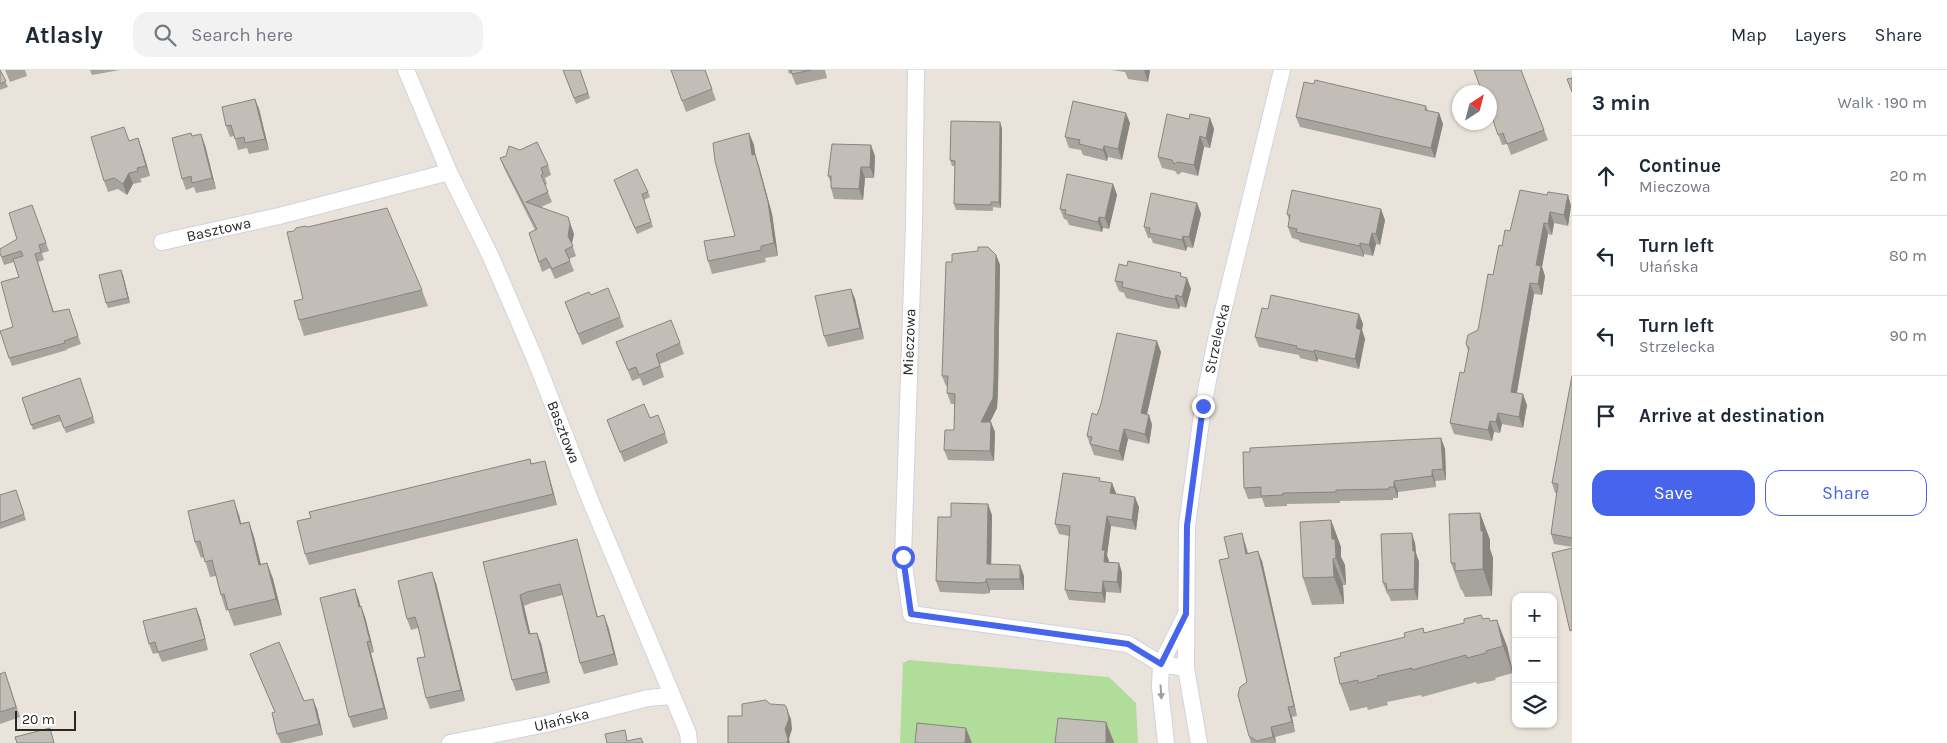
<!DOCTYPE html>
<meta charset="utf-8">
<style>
:root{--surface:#fff;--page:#f2f2f3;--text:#1f2937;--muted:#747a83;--line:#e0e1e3;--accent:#4664ec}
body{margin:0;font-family:Karla,sans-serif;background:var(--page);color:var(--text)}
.controls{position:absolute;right:15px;bottom:15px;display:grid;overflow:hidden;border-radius:10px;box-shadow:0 1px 4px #0004}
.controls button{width:45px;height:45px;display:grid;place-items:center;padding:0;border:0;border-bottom:1px solid var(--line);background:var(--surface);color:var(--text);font:25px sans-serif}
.compass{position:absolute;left:1452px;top:15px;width:45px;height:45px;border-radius:50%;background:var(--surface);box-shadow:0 1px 4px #0004;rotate:36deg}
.scale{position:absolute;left:15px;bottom:12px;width:61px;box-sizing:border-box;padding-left:5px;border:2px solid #282828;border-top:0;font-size:14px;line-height:18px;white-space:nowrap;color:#282828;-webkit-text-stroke:4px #fff;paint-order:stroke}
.stop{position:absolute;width:15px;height:15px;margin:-11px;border:4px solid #4664ec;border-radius:50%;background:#fff}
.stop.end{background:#4664ec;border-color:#fff;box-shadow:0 1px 5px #0008}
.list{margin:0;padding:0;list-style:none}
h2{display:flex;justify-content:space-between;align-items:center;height:65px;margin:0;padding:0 20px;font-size:21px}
h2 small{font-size:16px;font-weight:400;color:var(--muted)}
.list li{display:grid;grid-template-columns:32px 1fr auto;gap:15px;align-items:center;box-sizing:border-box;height:80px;padding:0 20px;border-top:1px solid var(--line)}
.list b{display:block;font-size:19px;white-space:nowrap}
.list p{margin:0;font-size:16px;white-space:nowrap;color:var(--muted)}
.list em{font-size:16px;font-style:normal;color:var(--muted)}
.actions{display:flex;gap:10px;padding:15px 20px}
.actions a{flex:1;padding:11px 0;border:1px solid var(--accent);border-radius:15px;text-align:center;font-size:18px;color:var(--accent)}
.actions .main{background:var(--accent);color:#fff}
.icon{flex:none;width:28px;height:28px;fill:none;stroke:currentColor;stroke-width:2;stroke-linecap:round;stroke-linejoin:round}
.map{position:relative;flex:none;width:1572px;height:673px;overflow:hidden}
header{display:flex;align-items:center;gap:30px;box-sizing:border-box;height:70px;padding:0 25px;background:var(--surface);border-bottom:1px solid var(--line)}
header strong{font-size:24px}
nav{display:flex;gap:28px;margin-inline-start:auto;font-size:18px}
.search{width:350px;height:45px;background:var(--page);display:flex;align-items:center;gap:12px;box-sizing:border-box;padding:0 18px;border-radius:15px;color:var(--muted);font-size:19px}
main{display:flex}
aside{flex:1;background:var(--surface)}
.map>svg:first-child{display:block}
.green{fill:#b1dd9b}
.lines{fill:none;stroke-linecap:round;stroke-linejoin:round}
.street-casing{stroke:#d0d3e0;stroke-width:18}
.street{stroke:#fff;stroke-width:16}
.wall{fill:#a7a39d}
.shaded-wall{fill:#888480}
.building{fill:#c2bdb7;stroke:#888480}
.oneway{fill:#9e9e9e}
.route{stroke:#4664ec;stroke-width:6}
.labels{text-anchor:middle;stroke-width:4;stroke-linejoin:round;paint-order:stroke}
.street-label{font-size:15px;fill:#282828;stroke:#fff}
</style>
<header>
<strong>Atlasly</strong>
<div class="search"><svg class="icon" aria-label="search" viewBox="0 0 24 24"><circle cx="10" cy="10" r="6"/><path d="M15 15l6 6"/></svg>Search here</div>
<nav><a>Map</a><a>Layers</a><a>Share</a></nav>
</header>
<main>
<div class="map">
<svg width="1572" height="673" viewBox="0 0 1572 673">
<rect width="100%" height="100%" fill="#eae3db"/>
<path class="green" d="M909,590L1109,607L1136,633L1138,673H900L903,593Z"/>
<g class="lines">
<defs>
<g id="street">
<path id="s1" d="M406,0L449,102L491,187L535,289L591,432L688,663L689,673"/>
<path d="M916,0L914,155L903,487L911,544L1128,574L1161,594L1186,598"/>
<path id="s2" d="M162,172L279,146L449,102"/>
<path id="s3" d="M450,673L546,654L648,628L672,626"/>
<path d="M1166,673L1160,617L1161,594L1185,546"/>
<path id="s4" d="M1199,673L1186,598L1187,456L1203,336L1216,270L1282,0"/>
</g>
</defs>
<use href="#street" class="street-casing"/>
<use href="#street" class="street"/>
</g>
<g class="wall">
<path d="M0,0L8,17L0,20Z"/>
<path d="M5,0H25L27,6L10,12Z"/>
<path d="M90,0H120L92,5Z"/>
<path d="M563,0H580L590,28L576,34Z"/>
<path d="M671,0H705L716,30L686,42Z"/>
<path d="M788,0H825L827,8L796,15L791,3L789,4Z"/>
<path d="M1112,0H1150L1148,12L1128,9L1125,2Z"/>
<path d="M1521,0L1548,70L1511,85L1507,74L1502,75L1490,42Z"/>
<path d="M1314,14L1426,36L1428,41L1439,43L1443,54L1435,88L1300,57L1296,47Z"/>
<path d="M255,29L259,39L269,80L249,84L247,78L238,80L234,66L230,67L226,56Z"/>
<path d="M1210,48L1214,59L1210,78L1204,77L1198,106L1182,102L1178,105L1175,101L1162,98L1158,87L1189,49Z"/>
<path d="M1130,53L1122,90L1108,87L1107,91L1083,85L1081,80L1069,78L1065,67Z"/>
<path d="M1002,58L1001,138L993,137V141L956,140L954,134L955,96H952L950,90Z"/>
<path d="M749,63L754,75L755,84L759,96L772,144L778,186L765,188L766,192L712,204L708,191L735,166Z"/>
<path d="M192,66L205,75L216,119L196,123L194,117L186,120L182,109Z"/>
<path d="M138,68L142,79L150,106L140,109L142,112L133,114L127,125L118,119L108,122L104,111L129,71Z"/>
<path d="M875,86L874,108H865L863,130L834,129L831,118V113L828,106Z"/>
<path d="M500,88L548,95L551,105L545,108L547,114L545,115L552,132L541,137L574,164L572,174L576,186L569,189L574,201L555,209L550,198L542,202L529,163L535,160L504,98Z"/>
<path d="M1113,114L1117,125L1109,159L1103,158L1102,162L1069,155L1067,150L1064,149L1060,139Z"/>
<path d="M616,115L648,122L650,127L644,130L653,157L637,164Z"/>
<path d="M1547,125H1568L1571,136L1568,156L1554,153L1552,165L1548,164L1542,197L1545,206L1542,225L1534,224L1517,323L1527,335L1523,358L1502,354L1500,363L1494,362L1492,371L1454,364L1450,353L1464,303L1468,281L1466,274L1478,260L1502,176L1510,161Z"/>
<path d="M1197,133L1201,144L1193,178L1187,177L1186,181L1153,173L1151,168H1148L1144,157Z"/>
<path d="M32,135L49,181L42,183L44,190L38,192L54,242L69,239L81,274L67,279V280L12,296L9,288L13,257L19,207L14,192L4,195L0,184L17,169Z"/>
<path d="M1287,144L1385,150L1380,175L1376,174L1373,186L1364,184V187L1300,172L1299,170L1292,168L1288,157L1289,150Z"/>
<path d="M996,185L1000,195L998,320L997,338L990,352L995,362L994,391L948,390L944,380L954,360V334H951L947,323L948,316H946L942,306L952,192Z"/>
<path d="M123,205L130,233L108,238L106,233Z"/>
<path d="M1182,207L1187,208L1191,219L1186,238L1180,236L1179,239L1168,238L1126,228L1124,223L1119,221L1115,211Z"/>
<path d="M851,219L855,229L864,269L828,277L824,266Z"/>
<path d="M422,220L428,236L304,266L299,250Z"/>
<path d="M591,225L620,247L624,257L582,275L565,232Z"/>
<path d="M1268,239L1359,244L1363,254L1362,260L1365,269L1359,299L1318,289L1317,292L1300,288L1299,285L1259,277L1255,267Z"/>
<path d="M616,272L680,273L684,284L660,294L664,307L643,316L640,308L632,311Z"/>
<path d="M1161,282L1147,344L1149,345L1152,355L1149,374L1128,369L1123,391L1094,385L1087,366L1097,345Z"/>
<path d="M1572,306V477L1554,474L1551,464L1557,423H1555L1552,413Z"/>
<path d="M80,308L95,353L66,363L61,351L33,360L22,328Z"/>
<path d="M650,348L665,363L668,373L624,392L607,350Z"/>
<path d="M1441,368L1445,379L1446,410L1435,411L1436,417L1398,422V428H1393V430L1340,431V433L1287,434V436L1265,437L1262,428L1248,429L1244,418L1250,382Z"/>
<path d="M530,389L532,394L545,391L557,435L309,495L305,484Z"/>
<path d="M1101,411L1112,413L1115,424L1139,437L1136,460L1111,456L1107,485L1109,492L1119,493L1122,503L1121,523L1106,522L1105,533L1069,530L1065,520L1069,466L1059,464L1055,454Z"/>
<path d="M16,420L26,450L0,459V425Z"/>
<path d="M1480,443L1490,470V479L1493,488L1492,526L1465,527L1462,520H1461L1451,493Z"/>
<path d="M239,445L241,453L249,452L254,467L261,495L267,493L273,509L282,545L234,556L228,540L226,541L221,525L216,506L210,507L204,487L201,488L195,472Z"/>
<path d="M992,445L991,494L1024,506V520H990V523L984,524L940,522L936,511L951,447Z"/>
<path d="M1331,450L1341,477V487L1345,495L1346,515H1343L1344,534L1312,535L1303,508Z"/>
<path d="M577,469L580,480L598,547L608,556L618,595L584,604L580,593L563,525L531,533L524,536L530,564L541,573L550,613L516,621L512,610L483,492Z"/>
<path d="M1245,473L1248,483L1262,491L1297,646L1292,647L1295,662L1275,667L1276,673H1251L1249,666L1247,612L1229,488Z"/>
<path d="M1415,473L1416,483L1419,492L1418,530L1391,531L1388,524H1387L1383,513Z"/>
<path d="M436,513L465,631L430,639L426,628L425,587L418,558L411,560L407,549Z"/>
<path d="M355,519L360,536L365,547L374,582L371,583L388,649L353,658L349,647Z"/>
<path d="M196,538L200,548L208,580L162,592L158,583L153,584L149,574Z"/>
<path d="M1483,549L1490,551L1507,576L1513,603L1495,608L1496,610L1477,614L1476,612L1422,627L1421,625L1387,632L1388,635L1368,640L1367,637L1350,641L1340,614L1423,558L1424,563Z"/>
<path d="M250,584L304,631L317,639L323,665L290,673H281L277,664L275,642Z"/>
<path d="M0,604L9,613L20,647L0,654Z"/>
</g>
<g class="shaded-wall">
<path d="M1144,0H1150L1148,12Z"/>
<path d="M255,29L259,39L269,80L265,69Z"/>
<path d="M1126,43L1130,53L1122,90L1118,79Z"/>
<path d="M1439,43L1443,54L1435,88L1431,78Z"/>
<path d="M1210,48L1214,59L1210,78L1206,68Z"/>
<path d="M1000,52L1002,58L1001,138L999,132Z"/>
<path d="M749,63L754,75L757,97L752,85Z"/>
<path d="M201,64L205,75L216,119L212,108Z"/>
<path d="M1200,66L1204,77L1198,106L1194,95Z"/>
<path d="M138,68L142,79L150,106L146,96Z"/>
<path d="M871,75L875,86L874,108L870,97Z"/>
<path d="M1104,76L1108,87L1107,91L1103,80Z"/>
<path d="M755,84L759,96L772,144L778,186L774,173Z"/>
<path d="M861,97L865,108L863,130L859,119Z"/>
<path d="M129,103L133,114L127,125L123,114Z"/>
<path d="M1113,114L1117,125L1109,159L1105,148Z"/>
<path d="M1568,125L1571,136L1568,156L1564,145Z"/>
<path d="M1197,133L1201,144L1193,178L1189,167Z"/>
<path d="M1381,139L1385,150L1380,175L1376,164Z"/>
<path d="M1550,142L1554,153L1552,165L1548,154Z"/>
<path d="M568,147L574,164L571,176L568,166Z"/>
<path d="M1099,147L1103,158L1102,162L1098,152Z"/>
<path d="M1544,153L1548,164L1542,197L1545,206L1542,225L1538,214L1536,195Z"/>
<path d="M1372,163L1376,174L1373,186L1369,175Z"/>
<path d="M1183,166L1187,177L1186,181L1182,170Z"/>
<path d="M1360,173L1364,184V187L1360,176Z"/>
<path d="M996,185L1000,195L998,320L997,338L985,362L981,352Z"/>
<path d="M121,200L123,205L130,233L128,228Z"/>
<path d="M1187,208L1191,219L1186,238L1182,227Z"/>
<path d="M1530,213L1534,224L1515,332L1511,322Z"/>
<path d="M851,219L855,229L864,269L860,258Z"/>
<path d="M1176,225L1180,236L1179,239L1175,229Z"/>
<path d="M1359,244L1363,254L1362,260L1365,269L1359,299L1355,289L1356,258Z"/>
<path d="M1157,271L1161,282L1145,353L1141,343Z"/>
<path d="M1314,280L1318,289L1317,292L1314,282Z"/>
<path d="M1523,324L1527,335L1523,358L1519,347Z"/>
<path d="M1498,343L1502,354L1500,363L1496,352Z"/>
<path d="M1149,345L1152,355L1149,374L1145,364Z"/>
<path d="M1490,351L1494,362L1492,371L1488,360Z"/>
<path d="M991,352L995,362L994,391L990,381Z"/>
<path d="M1124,359L1128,369L1123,391L1119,381Z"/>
<path d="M1441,368L1445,379L1446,410L1443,399Z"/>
<path d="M545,391L557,435L553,424Z"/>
<path d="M1432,400L1435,411L1436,417L1432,406Z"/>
<path d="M1394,411L1398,422V428L1394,417Z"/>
<path d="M1112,413L1116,423L1114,434L1110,423Z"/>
<path d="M1135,427L1139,437L1136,460L1132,450Z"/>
<path d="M234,430L239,445L245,470L240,454Z"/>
<path d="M988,434L992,445L991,504L987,494Z"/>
<path d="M1480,443L1490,470V479L1493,488L1492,526L1483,499Z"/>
<path d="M1107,446L1111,456L1107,485L1109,491L1108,502L1104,492L1102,480Z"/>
<path d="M1331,450L1341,477V487L1345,495L1346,515L1336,488L1332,469Z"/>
<path d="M249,452L254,467L265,511L259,495Z"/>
<path d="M1242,463L1245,473L1250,494L1246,484Z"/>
<path d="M1412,463L1415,473L1416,483L1419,492L1418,530L1414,519Z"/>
<path d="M1258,481L1262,491L1297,646L1294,636Z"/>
<path d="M1333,489L1343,515L1344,534L1334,507Z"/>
<path d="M267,493L273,509L282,545L276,529Z"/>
<path d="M1119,493L1122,503L1121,523L1117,512Z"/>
<path d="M1020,495L1024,506V520L1020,509Z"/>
<path d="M432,502L436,513L465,631L461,620Z"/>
<path d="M986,509L990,520V523L986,512Z"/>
<path d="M1103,511L1106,522L1105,533L1102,523Z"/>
<path d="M355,519L359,530L363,548L359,537Z"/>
<path d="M520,525L524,536L533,575L529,564Z"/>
<path d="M361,536L365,547L374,582L370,571Z"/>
<path d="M196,538L200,548L208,580L205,569Z"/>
<path d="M604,545L608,556L618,595L614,584Z"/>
<path d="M1497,550L1507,576L1513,603L1503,576Z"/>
<path d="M537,563L541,573L550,613L546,602Z"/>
<path d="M367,572L371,583L388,649L384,638Z"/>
<path d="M313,629L317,639L323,665L319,654Z"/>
<path d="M1288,637L1292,647L1295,662L1292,652Z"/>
<path d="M787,639L791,649L792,659L789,669L790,673H787L785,659Z"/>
<path d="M1106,652L1114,672V673H1106Z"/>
<path d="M1271,657L1275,667L1276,673L1273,667Z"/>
<path d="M966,658L972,673H965Z"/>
</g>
<g class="building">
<path d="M0,0L6,11L0,14Z"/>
<path d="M563,0H580L588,23L574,28Z"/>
<path d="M671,0H705L712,19L682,31Z"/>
<path d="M791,0H811L792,4Z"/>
<path d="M1474,0H1521L1544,60L1507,74L1503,63L1498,65L1490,41V22H1482Z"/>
<path d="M1572,8V22L1567,9Z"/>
<path d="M1315,10L1426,36L1425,40L1439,43L1431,78L1296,47L1304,12L1314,14Z"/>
<path d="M255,29L265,69L245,73L244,67L235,69L231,55L226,56L222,37Z"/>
<path d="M1073,31L1126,43L1118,79L1104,76L1103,80L1079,74L1080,70L1065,67Z"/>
<path d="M1167,44L1189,49L1190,44L1210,48L1206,68L1200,66L1194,95L1178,92L1174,94L1172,90L1158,87Z"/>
<path d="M951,51L1000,52L999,132H991V135L954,134L955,91L950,90Z"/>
<path d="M124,57L129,71L138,68L146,96L137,98L138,101L129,103L123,114L114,108L104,111L91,67Z"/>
<path d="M191,63L192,66L201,64L212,108L192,113L191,106L182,109L172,68Z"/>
<path d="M749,63L752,85L755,84L768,132L774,173L761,176V180L708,191L704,171L735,166L715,91L713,73Z"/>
<path d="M537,72L548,95L541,98L543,104L541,105L548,122L526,132L568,147L570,154L568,166L573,176L565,180L570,191L552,199L546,188L539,192L529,163L537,159L500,88L506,86L509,76L520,80Z"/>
<path d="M832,74L871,75L870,97H861L859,119L831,118V106H828Z"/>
<path d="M637,99L648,122L642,124L651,152L635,158L614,110Z"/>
<path d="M1067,104L1113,114L1105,148L1099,147L1098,152L1065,144L1066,140L1060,139Z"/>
<path d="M1292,120L1381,139L1376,164L1372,163L1369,175L1360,173V176L1296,162L1297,159L1288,157L1290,145L1287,144Z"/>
<path d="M1520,120L1547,125L1548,122L1568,125L1564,145L1550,142L1548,154L1544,153L1536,195L1541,196L1538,214L1530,213L1511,322L1523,324L1519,347L1498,343L1496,352L1490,351L1488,360L1450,353L1460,302L1464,303L1469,278L1466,274L1468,265L1478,260L1488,204L1493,205L1499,175L1502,176L1505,160L1510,161Z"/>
<path d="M1151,123L1197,133L1189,167L1183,166L1182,170L1149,163L1150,158L1144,157Z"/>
<path d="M32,135L46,173L39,175L41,182L35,184L53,242L69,239L78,266L64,271L65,273L9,288L0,261L13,257L1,212L19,207L13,189L23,186L21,181L2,187L0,184V179L17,169L9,143Z"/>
<path d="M387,138L422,220L299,250L294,231L303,229L287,162L294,161L296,158L305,156L308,157Z"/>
<path d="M978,177H988L996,185L994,309L993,328L981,352H991L990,381L944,380L945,360H954L955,324L947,323L948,306H942L946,192H952V184L978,181Z"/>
<path d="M1128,191L1181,203L1180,206L1187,208L1182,227L1176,225L1175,229L1164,227L1122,217L1123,212L1115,211L1119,194L1127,196Z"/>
<path d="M121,200L128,228L106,233L99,205Z"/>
<path d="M608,218L620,247L578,264L565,232L589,222L591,225Z"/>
<path d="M851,219L860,258L824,266L815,226Z"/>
<path d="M1271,225L1359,244L1356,258L1361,260L1355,289L1314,280V282L1296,278L1297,276L1255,267L1262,238L1268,239Z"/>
<path d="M671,250L680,273L656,284L660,296L639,305L636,297L628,300L616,272Z"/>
<path d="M1117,263L1157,271L1141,343L1149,345L1145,364L1124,359L1119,381L1090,374L1092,367L1087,366L1092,343L1097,345L1101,334Z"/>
<path d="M1572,306V468L1551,464L1558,414L1552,413Z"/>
<path d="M80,308L93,347L64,358L59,345L31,355L22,328Z"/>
<path d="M644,334L650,348L658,345L665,363L620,382L607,350Z"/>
<path d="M1441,368L1443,399L1432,400V406L1394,411V417H1389V419L1336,420V422L1283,423V425L1261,426V417L1244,418L1243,382H1250V378Z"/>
<path d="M530,389L531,394L545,391L553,424L305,484L297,451L311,448L309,442Z"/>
<path d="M1063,403L1100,408L1099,411L1112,413L1110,423L1135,427L1132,450L1107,446L1102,480H1105L1104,492L1119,493L1117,512L1103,511L1102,523L1065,520L1070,456L1055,454Z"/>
<path d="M16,420L24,444L0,453V425Z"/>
<path d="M234,430L240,454L249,452L259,495L267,493L276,529L228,540L224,524L221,525L212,490L205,492L200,471L195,472L188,441Z"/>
<path d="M951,433L988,434L987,494L1020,495V509H986V512L980,513L936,511L938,447H951Z"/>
<path d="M1480,443L1481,461H1483V499L1455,501V493H1451L1449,444Z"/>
<path d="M1331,450L1332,469H1335L1336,488L1333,489L1334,507L1303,508L1300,452Z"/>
<path d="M1242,463L1246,484L1258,481L1294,636L1288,637L1292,652L1271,657L1273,667L1257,671L1249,666L1238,625L1240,617L1247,612L1219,490L1229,488L1224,467Z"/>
<path d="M1412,463L1413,481H1415L1414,519L1387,520L1386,513H1383L1381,464Z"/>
<path d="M577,469L597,547L604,545L614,584L580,593L560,514L527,522L520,525L524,545L529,564L537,563L546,602L512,610L483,492Z"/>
<path d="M1572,478V560L1570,561L1552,483Z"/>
<path d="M432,502L461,620L426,628L417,588L425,587L418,556L415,547L407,549L398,511Z"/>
<path d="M355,519L359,537L361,536L370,571L367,572L384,638L349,647L320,528Z"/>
<path d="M196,538L205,569L158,582L155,572L149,574L143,551Z"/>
<path d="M1481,545L1483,549L1489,548L1490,551L1497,550L1503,576L1486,581V583L1467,588L1466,585L1412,600V598L1377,606L1378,608L1358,613V610L1340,614L1334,588L1341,586L1340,583L1405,567L1404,563L1423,558L1424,563L1464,553V549Z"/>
<path d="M279,572L304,631L313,629L319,654L277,664L272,643L275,642L250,584Z"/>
<path d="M5,602L16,637L0,642V604Z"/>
<path d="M766,630L770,634L785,635L787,639L789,649L785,659L788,669L787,673H728V646H742V634Z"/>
<path d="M1058,648L1106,652V673H1055Z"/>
<path d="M917,653L966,658L965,673H915Z"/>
<path d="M50,658L54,673H17L15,667Z"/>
<path d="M625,660L627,671L641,668L643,673H607L605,664Z"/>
</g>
<defs><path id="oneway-solid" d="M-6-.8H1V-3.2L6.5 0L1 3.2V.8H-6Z" transform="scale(1.25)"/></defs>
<use class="oneway" href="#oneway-solid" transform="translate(1161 622) rotate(86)"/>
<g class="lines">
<path class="route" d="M903,487L911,544L1128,574L1161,594L1186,544L1187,456L1203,336"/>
</g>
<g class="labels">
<g class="street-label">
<text dy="5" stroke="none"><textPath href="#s2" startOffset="58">Basztowa</textPath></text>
<text dy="5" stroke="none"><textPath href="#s4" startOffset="408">Strzelecka</textPath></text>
<text transform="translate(909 272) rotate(-88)" y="5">Mieczowa</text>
<text dy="5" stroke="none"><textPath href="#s1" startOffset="395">Basztowa</textPath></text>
<text dy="5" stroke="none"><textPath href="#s3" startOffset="114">Ułańska</textPath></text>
</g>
</g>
</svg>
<div class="controls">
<button>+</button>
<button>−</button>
<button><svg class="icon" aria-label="layers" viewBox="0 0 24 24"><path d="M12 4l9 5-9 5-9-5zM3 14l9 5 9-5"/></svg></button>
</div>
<svg class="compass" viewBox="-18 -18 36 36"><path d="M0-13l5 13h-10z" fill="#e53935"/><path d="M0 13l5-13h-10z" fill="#747a83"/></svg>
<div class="scale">20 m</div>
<div class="stop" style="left:903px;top:487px"></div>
<div class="stop end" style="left:1203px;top:336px"></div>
</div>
<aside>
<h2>3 min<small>Walk · 190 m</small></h2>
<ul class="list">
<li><svg class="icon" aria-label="ahead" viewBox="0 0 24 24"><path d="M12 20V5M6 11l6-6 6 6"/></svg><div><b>Continue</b><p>Mieczowa</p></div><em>20 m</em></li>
<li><svg class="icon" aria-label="left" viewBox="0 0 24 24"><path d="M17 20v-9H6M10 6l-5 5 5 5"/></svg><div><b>Turn left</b><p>Ułańska</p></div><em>80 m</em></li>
<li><svg class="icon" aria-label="left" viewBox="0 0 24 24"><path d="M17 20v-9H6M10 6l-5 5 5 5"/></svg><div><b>Turn left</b><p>Strzelecka</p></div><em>90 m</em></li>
<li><svg class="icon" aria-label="arrive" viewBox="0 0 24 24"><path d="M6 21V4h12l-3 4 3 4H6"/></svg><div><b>Arrive at destination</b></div></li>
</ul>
<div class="actions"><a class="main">Save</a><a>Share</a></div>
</aside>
</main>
